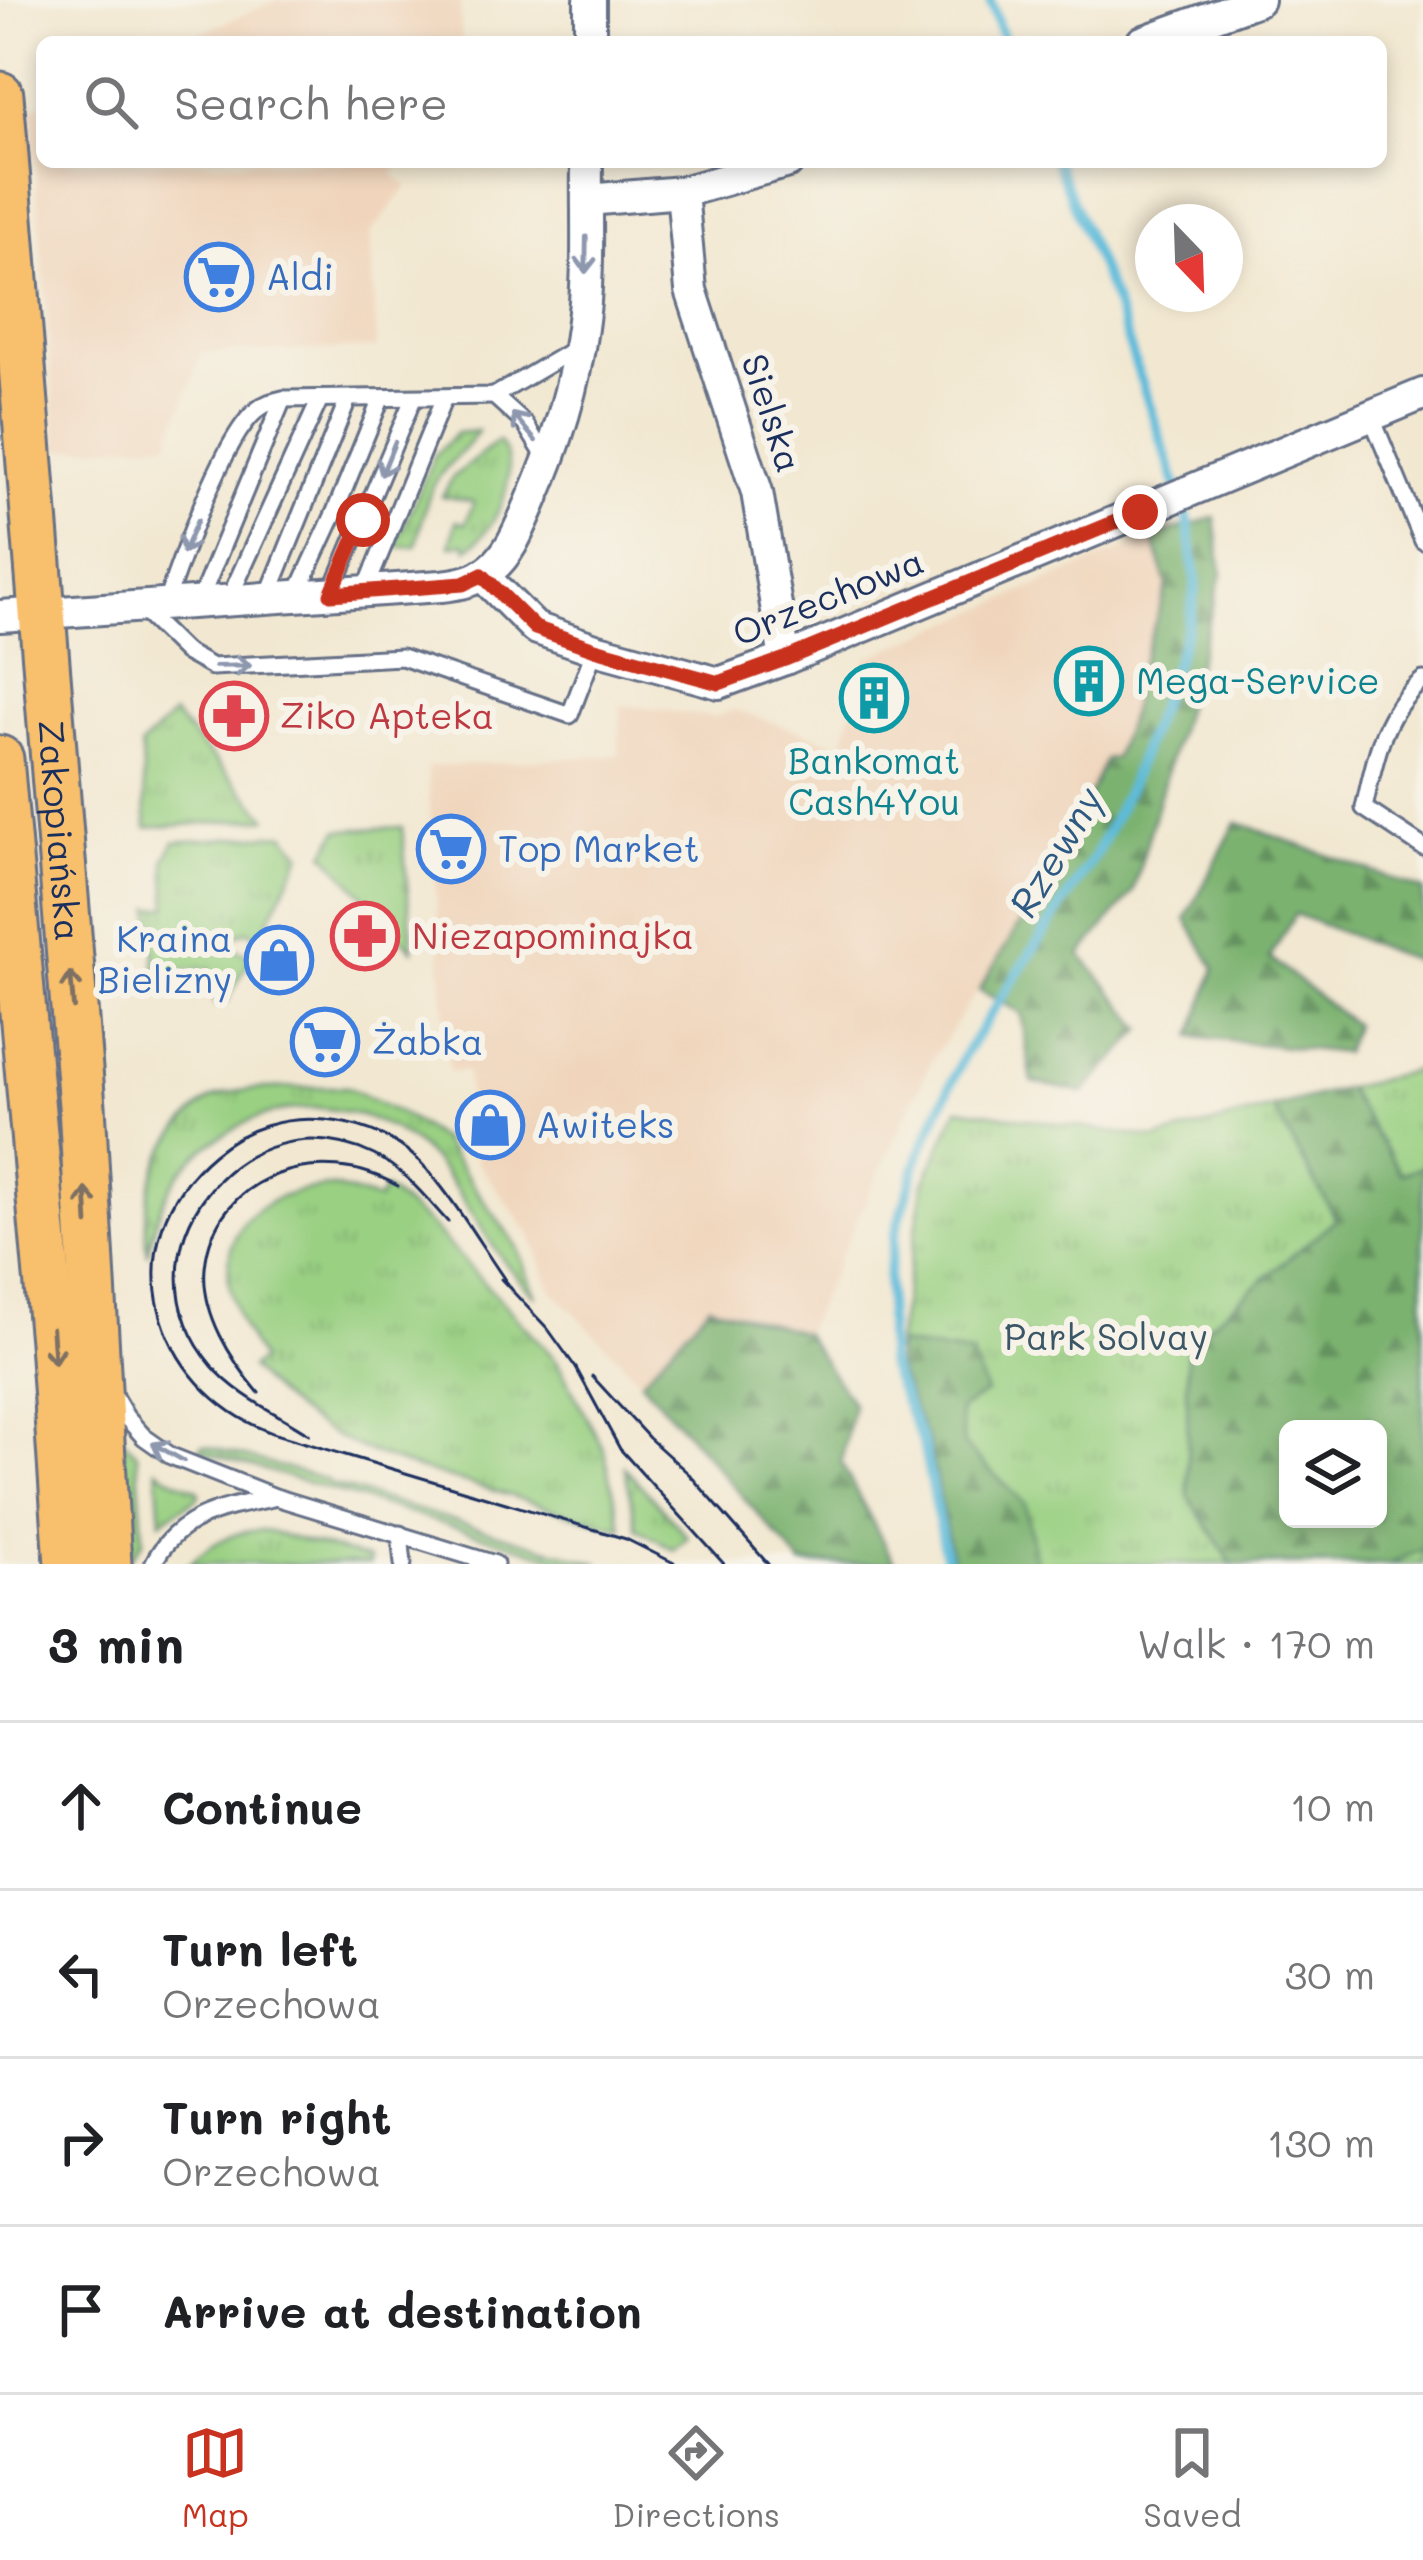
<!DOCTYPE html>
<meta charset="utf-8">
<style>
:root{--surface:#fff;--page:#f2f2f2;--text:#202124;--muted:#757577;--line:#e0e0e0;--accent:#c8321e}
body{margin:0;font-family:Mali,sans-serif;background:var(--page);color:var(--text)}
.controls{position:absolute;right:36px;bottom:36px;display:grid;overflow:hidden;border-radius:18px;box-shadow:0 6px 18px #0003}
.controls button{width:108px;height:108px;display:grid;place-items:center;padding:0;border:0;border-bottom:3px solid var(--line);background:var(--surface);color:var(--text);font:60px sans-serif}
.compass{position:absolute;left:1135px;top:204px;width:108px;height:108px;border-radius:50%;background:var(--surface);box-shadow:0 6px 18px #0003;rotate:157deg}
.stop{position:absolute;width:36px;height:36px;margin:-27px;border:9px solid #c8321e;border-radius:50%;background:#fff}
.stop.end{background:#c8321e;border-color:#fff;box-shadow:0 3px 12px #0008}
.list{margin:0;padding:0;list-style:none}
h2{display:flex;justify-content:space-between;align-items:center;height:156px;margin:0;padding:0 48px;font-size:51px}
h2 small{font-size:39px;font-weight:400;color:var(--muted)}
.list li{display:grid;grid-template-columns:78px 1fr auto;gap:36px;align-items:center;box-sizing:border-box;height:168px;padding:0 48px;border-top:3px solid var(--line)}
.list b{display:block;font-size:45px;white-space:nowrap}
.list p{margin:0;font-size:39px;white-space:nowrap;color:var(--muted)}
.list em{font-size:39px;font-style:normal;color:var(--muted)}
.icon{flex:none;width:66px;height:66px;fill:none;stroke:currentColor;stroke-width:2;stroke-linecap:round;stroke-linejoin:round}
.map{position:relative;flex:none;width:1423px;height:1564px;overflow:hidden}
.search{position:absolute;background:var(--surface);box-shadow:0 6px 18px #0003;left:36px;right:36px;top:36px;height:132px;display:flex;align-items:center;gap:30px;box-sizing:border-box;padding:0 42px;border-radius:18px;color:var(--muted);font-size:45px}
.sheet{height:828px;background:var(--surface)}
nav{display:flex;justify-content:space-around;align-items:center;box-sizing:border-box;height:168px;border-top:3px solid var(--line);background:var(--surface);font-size:33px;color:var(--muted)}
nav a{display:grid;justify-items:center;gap:6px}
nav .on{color:var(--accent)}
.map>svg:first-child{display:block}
.built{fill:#f0d5bc}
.grass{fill:url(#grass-tufts);stroke:#5a8070;stroke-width:3;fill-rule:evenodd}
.forest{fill:url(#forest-firs);stroke:#4b7067;stroke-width:3;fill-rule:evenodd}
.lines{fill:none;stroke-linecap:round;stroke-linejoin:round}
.stream{stroke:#5cbbda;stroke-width:10}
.lane-casing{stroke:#667086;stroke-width:21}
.street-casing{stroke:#667086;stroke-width:36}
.primary-casing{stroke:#667086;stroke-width:51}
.lane{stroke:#fff;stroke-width:15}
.street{stroke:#fff;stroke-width:30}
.primary{stroke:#f8bf6c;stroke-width:45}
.tram{stroke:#1b2f5e;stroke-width:3}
.oneway{stroke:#8d97ae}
.oneway2{stroke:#7e7064}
.route{stroke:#c8321e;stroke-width:15}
.labels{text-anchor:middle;stroke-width:12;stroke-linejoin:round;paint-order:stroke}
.shop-label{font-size:36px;fill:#366cbe;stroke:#f7f3e8;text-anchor:start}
.street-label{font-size:36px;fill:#1b2f5e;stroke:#f7f3e8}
.culture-label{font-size:36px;fill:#0d838f;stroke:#f7f3e8;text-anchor:start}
.health-label{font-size:36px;fill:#be3a42;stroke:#f7f3e8;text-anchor:start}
.park-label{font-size:36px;fill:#3b5767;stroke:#f7f3e8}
.water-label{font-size:39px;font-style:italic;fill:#2e5983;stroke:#f7f3e8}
</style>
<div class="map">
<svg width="1423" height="1564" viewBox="0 0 1423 1564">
<defs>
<pattern id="grass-tufts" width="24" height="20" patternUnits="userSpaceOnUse" patternTransform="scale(3)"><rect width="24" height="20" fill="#9ad082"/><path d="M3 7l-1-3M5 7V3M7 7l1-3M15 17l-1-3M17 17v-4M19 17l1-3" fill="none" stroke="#84b373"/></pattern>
<pattern id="forest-firs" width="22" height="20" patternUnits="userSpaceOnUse" patternTransform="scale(3)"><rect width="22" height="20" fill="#7bb270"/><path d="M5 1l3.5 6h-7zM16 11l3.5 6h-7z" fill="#64915f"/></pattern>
</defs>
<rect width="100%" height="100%" fill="#f7f3e8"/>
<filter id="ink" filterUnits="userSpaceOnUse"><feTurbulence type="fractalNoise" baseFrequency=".00833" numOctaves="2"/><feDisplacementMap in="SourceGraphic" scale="24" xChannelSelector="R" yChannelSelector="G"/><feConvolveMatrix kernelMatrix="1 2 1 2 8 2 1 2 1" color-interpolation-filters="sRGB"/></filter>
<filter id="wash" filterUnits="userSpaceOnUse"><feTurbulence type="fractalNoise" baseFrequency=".004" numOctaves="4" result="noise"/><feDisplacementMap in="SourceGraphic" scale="48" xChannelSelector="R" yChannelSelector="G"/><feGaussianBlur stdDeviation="2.7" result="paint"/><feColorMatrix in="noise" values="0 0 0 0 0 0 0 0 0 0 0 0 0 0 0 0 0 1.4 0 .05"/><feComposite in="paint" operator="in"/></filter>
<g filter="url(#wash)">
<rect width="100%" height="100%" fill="#f2e8d1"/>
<g class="built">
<path d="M278,0H460L462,42H180Z"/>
<path d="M42,103V162H402L393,175L408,186L370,234L377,348L202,353L169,442L57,450L31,108Z"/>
<path d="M1152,537L1166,585L1133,688L1131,709L1114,759H1104L1048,881L932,1060L804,1333L709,1305L641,1381L551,1289L531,1235L476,1161L466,1071L449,1072L427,767L619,755L621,705L714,717L735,710L842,745L867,658Z"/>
</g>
<g class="grass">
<path d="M478,431C467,449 450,461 438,478C425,496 422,525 416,546L395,547L434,456L457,433Z"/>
<path d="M498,441C524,470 496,531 467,549L465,543L450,546L456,521L465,524L474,502L442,496L453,477Z"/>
<path d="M173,715L268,818H269L147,828L141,746Z"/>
<path d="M402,827L413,950L325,853L339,830Z"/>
<path d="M285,834L302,854L260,937L247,931L228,939L226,945L251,957L226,1003L215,1004L210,968L156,972L151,908L168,907L165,860L174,842Z"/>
<path d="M1423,1068V1564H953L929,1445L896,1367V1344L924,1183L958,1108L1156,1139ZM1288,1429H1378V1519H1288Z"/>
<path d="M347,1087L409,1118L441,1140L516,1245L536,1297C524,1284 510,1271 500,1256C451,1185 430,1126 336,1110C302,1104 270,1111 239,1126C182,1156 159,1192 148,1255C140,1201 153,1154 192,1115C198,1109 205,1101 214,1098C248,1084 309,1088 347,1087Z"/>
<path d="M333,1187L378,1200L384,1189L429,1224L557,1361L604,1450L622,1528C577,1517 532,1502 487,1489C391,1461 319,1446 250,1368L261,1360C204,1275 218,1193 333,1187Z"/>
<path d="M121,1437L137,1454L143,1541L130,1558H128Z"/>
<path d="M203,1445L327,1480V1483L600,1564H576L199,1450Z"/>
<path d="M625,1468L688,1537L674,1550L637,1528Z"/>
<path d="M157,1469L166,1476L197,1489L200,1493L197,1498L161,1521Z"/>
<path d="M263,1530L369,1559L370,1564H189C212,1543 232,1531 263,1530Z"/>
</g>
<g class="forest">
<path d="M1215,517L1222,574L1133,892L1081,955L1143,1029L1083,1093L1032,1082L1021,1013L979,990L1017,928L1051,881L1105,759L1114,758L1132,709L1133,688L1167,586L1153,537Z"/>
<path d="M1236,822L1423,890V964L1295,914L1270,958L1354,1025L1344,1053L1192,1037L1215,968L1186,919Z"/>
<path d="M1346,1088L1401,1173L1423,1167V1549L1390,1564H1232L1188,1496L1187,1343L1336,1219L1273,1108ZM1378,1429V1519H1288V1429Z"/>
<path d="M709,1305L804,1333L853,1404L841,1463L895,1564H802L641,1381Z"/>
<path d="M896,1344L971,1354L986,1393L959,1410L964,1445L1025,1504L1036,1564H953L929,1445L896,1367Z"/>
</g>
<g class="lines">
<g class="stream">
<path d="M990,0L1004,42"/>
<path d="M947,1564L923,1444L888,1363V1277L895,1234L920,1153L964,1055L1096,854L1129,787L1182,643L1191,614L1196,581L1188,520L1115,303L1056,162"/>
</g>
</g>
</g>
<g filter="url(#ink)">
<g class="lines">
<defs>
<g id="lane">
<path d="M494,396L525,424L546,458"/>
<path d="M1371,416L1423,541"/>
<path d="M365,591L444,398"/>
<path d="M297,594L334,514L381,399"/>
<path d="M331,594L413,399"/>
<path d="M267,598L348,399"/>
<path d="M228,601L320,399"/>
<path d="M199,602L283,399"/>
<path d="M165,605C180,561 224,436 257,410C265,403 273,401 283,399L494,396L576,348"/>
<path d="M141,609L185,652L212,667L402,657L570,715L595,649"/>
<path d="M1423,680C1382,713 1375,759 1364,808L1423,847"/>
<path d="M112,1393L126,1417L144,1437L171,1456L275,1497L495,1564"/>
<path d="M400,1534L403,1564"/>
<path d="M153,1564C177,1515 223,1508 273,1498"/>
</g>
<g id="street">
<path d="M590,42V0"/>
<path d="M1142,42L1258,0"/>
<path d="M682,192L691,290L757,492L785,659"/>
<path d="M587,200L682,192L788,162"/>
<path d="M482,575L535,628L595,649L719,683L785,659L1423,394"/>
<path d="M0,616L441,586C460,584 477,581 492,568C511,552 520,527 530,505C555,449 574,390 582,328C590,274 586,217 587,162"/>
</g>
<g id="primary">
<path id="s1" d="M0,95L82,1106L108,1564"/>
<path d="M0,759L53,1342L68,1564"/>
</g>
</defs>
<use href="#lane" class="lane-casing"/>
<use href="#street" class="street-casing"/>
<use href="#primary" class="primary-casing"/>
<use href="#lane" class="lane"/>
<use href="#street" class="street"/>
<use href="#primary" class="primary"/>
<g class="tram">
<path d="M501,1279L548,1329L576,1368L620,1449L724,1564"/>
<path d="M513,1291C483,1251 446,1182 409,1152C385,1133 355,1123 325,1120C284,1116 245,1128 214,1154C110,1240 152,1388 272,1433L626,1539L676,1564"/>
<path d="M592,1376L649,1438L689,1474L768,1564"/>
<path d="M259,1393C231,1360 201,1313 205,1268C214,1172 323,1142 398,1186"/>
<path d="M309,1434C277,1413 237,1396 212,1366C116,1253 241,1090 374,1155C405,1170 426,1198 448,1222"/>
</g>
</g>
<defs><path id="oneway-shaft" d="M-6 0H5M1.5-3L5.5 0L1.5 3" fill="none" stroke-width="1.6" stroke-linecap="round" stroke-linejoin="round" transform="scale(3)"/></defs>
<g class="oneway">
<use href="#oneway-shaft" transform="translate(586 255) rotate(91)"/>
<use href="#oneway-shaft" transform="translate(524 427) rotate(-130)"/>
<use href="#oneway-shaft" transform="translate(388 459) rotate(112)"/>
<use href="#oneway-shaft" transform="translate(190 537) rotate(114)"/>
<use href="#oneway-shaft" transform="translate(233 666) rotate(-1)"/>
<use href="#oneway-shaft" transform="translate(168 1452) rotate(-151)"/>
</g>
<g class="oneway2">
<use href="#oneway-shaft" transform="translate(72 990) rotate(-95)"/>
<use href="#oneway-shaft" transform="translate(87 1206) rotate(-93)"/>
<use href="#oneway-shaft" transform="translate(53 1346) rotate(86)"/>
</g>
</g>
<g class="lines" filter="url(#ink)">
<path class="route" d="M363,520L331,594L463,584L482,575L535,628L595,649L719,683L785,659L1140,512"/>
</g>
<defs>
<symbol id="supermarket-ring" viewBox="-11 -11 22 22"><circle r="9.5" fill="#f7f3e8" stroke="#3f7fe0" stroke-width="1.5"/><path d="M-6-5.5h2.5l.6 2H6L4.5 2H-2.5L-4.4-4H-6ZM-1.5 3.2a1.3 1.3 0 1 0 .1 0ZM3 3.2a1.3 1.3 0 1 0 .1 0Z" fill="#3f7fe0"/></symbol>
<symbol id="building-ring" viewBox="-11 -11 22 22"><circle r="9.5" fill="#f7f3e8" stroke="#0f9aa8" stroke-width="1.5"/><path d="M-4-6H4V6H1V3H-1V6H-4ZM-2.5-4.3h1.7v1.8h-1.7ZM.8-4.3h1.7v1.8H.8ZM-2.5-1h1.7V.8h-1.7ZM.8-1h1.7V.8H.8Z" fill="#0f9aa8"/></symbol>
<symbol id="pharmacy-ring" viewBox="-11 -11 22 22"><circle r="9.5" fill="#f7f3e8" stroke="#e0444e" stroke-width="1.5"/><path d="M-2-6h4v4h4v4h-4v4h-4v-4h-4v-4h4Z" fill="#e0444e"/></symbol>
<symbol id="shop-ring" viewBox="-11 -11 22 22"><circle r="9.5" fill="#f7f3e8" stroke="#3f7fe0" stroke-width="1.5"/><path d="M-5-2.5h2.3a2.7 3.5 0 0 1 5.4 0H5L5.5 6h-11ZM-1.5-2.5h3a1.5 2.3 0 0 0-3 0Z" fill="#3f7fe0"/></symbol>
</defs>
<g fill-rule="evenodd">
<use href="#supermarket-ring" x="181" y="239" width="76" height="76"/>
<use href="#building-ring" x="1051" y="643" width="76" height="76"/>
<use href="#building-ring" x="836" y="660" width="76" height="76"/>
<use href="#pharmacy-ring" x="196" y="678" width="76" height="76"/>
<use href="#supermarket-ring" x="413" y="811" width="76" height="76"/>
<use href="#pharmacy-ring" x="327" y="898" width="76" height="76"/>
<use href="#shop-ring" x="241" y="922" width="76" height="76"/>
<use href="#supermarket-ring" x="287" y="1004" width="76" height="76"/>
<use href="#shop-ring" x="452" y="1087" width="76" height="76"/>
</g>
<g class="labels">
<g class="shop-label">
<text x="266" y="290">Aldi</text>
<text x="498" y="862">Top Market</text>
<text x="232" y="952" text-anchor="end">Kraina<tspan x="232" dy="41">Bielizny</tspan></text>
<text x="372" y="1055">Żabka</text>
<text x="536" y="1138">Awiteks</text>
</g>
<g class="street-label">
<text transform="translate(772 413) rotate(72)" y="13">Sielska</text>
<text transform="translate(828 597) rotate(-22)" y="13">Orzechowa</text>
<text dy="13" stroke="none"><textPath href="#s1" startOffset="738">Zakopiańska</textPath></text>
</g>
<g class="culture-label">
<text x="1136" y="694">Mega-Service</text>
<text x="874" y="774" text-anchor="middle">Bankomat<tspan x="874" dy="41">Cash4You</tspan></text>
</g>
<g class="health-label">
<text x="280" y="729">Ziko Apteka</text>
<text x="412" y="949">Niezapominajka</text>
</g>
<g class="park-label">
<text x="1106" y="1350">Park Solvay</text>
</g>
<g class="water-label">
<text transform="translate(1056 852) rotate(-59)" y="14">Rzewny</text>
</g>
</g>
</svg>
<div class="controls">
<button><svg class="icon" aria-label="layers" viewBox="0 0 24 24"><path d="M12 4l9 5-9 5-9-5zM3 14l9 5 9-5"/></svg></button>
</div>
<svg class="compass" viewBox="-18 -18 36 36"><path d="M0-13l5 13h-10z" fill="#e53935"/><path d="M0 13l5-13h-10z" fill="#757577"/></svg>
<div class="stop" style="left:363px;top:520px"></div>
<div class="stop end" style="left:1140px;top:512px"></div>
<div class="search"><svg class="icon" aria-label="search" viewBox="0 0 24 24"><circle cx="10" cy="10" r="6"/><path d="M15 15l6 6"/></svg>Search here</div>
</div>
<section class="sheet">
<h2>3 min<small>Walk · 170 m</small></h2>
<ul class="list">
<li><svg class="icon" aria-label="ahead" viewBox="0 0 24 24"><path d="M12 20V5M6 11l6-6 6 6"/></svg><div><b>Continue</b></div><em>10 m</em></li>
<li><svg class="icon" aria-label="left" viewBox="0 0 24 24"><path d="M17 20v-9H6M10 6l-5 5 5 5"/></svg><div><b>Turn left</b><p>Orzechowa</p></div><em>30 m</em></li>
<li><svg class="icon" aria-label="right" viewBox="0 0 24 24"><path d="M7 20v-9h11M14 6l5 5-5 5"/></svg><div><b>Turn right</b><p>Orzechowa</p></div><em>130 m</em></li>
<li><svg class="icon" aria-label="arrive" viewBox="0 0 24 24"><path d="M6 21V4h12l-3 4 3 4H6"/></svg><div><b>Arrive at destination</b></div></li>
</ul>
</section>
<nav>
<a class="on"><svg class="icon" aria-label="map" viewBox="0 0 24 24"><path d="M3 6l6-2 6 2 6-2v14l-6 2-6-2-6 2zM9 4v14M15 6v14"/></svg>Map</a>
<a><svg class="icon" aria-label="directions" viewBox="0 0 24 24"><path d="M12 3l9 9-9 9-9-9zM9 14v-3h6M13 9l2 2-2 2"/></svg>Directions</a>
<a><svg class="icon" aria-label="saved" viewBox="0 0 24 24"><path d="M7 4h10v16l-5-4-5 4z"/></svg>Saved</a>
</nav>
